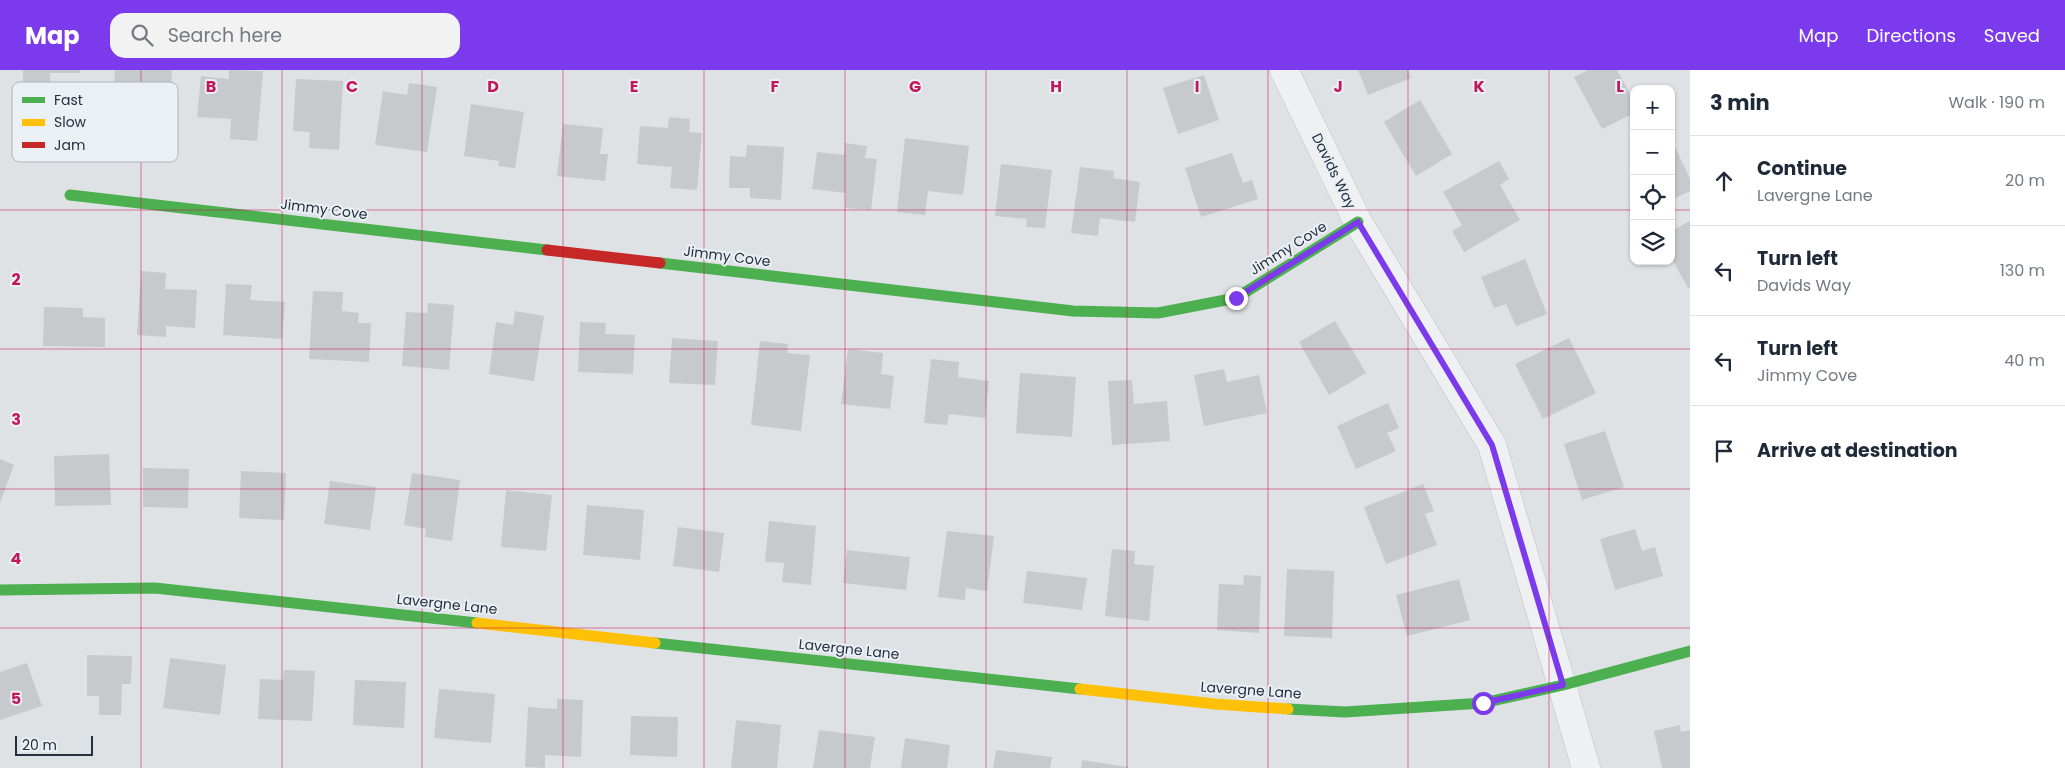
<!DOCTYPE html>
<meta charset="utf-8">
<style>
:root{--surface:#fff;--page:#f2f2f3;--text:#1f2937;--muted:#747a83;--line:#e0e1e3;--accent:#7c3aed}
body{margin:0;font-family:Poppins,sans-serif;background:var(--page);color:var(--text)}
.controls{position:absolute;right:15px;top:15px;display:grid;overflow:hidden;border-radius:10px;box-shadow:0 1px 4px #0004}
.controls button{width:45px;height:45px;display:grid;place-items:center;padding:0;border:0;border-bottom:1px solid var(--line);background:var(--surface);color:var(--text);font:25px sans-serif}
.scale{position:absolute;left:15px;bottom:12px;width:78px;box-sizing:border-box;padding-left:5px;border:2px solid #242f3f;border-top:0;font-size:14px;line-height:18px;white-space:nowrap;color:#242f3f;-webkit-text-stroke:4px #ebf0f5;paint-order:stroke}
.stop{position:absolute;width:15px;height:15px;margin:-11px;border:4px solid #7c3aed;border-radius:50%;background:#fff}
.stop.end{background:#7c3aed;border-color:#fff;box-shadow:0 1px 5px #0008}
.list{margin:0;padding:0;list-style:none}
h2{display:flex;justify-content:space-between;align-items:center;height:65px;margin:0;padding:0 20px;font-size:21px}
h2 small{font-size:16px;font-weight:400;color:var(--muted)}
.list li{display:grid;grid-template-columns:32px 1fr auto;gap:15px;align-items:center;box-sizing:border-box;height:90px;padding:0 20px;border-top:1px solid var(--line)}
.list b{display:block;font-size:19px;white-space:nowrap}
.list p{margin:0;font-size:16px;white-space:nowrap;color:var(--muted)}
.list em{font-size:16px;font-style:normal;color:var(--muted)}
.icon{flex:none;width:28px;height:28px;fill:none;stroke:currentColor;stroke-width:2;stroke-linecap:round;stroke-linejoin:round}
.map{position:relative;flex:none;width:1690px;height:698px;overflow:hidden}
header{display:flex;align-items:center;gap:30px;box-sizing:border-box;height:70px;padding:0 25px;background:var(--accent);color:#fff}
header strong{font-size:24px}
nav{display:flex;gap:28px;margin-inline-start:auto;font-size:18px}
.search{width:350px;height:45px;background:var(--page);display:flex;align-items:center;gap:12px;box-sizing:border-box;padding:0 18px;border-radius:15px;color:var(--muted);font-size:19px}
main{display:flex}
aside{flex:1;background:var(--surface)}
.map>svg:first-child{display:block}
.building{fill:#c7cacd}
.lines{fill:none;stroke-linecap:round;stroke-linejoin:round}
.street-casing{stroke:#bdc0c3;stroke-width:29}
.street{stroke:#eef0f2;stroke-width:28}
.fast{stroke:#4caf50;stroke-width:11}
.slow{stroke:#ffc107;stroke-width:11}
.jam{stroke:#c62828;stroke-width:11}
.route{stroke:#7c3aed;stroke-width:6}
.grid{fill:none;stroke:#c2185b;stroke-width:1;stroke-opacity:0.55}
.labels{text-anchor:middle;stroke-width:4;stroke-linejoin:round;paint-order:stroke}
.street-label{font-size:14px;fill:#242f3f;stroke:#ebf0f5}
.key{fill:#ebf0f5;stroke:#afb6be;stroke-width:1}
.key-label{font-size:14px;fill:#242f3f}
.grid-label{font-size:16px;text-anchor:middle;font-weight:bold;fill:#c2185b;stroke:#ebf0f5;stroke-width:4;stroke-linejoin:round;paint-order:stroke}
</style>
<header>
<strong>Map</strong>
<div class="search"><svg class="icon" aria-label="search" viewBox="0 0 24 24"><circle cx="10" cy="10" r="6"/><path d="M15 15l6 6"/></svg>Search here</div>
<nav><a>Map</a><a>Directions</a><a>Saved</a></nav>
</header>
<main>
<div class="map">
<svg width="1690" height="698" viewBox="0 0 1690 698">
<rect width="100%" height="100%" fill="#dfe2e5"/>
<g class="building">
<path d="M23,0H80V3H50V12H23Z"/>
<path d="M115,0H172L171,32L142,31L143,19H114Z"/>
<path d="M229,0L263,1L257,71L230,69L231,49L197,47L201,6L229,9Z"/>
<path d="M1358,0H1408L1411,8L1368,25Z"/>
<path d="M1588,0H1617L1634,31V43L1602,59L1574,7Z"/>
<path d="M1204,5L1219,50L1178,64L1163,18Z"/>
<path d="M296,9L343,11L339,80L309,78L310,62L293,61Z"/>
<path d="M409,13L437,17L427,82L375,75L383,21L407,25Z"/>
<path d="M1420,30L1452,84L1416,106L1384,52Z"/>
<path d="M471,34L524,42L515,98L498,96L499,91L464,86Z"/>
<path d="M669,47L690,49L689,62L702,63L697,120L670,118L672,97L637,94L640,56L668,58Z"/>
<path d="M563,54L603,58L600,84H608L605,111L557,106Z"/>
<path d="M905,68L969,76L963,125L928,121L925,145L897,142Z"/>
<path d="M845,73L867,76L865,88L877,89L871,140L845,138L846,123L812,119L817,82L844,85Z"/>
<path d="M747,75L784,77L781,130L750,128V118H729L730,86L746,87Z"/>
<path d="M1674,75L1690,109V121L1671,130V76Z"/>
<path d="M1232,83L1243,113L1252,110L1258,129L1201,147L1185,98Z"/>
<path d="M1499,91L1509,109L1500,115L1520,150L1464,182L1452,161L1462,155L1443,122Z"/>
<path d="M1001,94L1052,100L1045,158L1026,157L1027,149L995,146Z"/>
<path d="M1080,97L1114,101L1113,108L1140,112L1135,152L1100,148L1098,166L1071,163Z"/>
<path d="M1690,151V217L1688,218L1671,187V161Z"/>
<path d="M1525,189L1547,244L1516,256L1506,234L1494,238L1481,207Z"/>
<path d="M141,201L166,203L165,219L197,220L195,258L166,256V267L137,265Z"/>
<path d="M226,214L252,215L250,230L285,232L282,269L223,265Z"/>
<path d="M313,221L343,222L342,241L359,243L358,253H371L369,292L309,289Z"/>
<path d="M428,233L454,235L449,300L402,296L406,242L427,243Z"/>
<path d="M44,237L83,238V247L105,248V277L43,276Z"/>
<path d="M515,241L544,246L534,311L489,304L496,252L513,255Z"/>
<path d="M1335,251L1366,303L1329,325L1299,272Z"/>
<path d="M580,252L606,253L605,264L635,265L633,304L578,302Z"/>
<path d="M672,268L718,271L715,315L669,313Z"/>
<path d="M1569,268L1596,323L1543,349L1515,294Z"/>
<path d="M760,271L788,274L787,283L810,285L801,361L751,355Z"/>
<path d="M848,279L883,283L881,304L894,306L890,339L841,334Z"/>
<path d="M931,289L959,292L958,307L989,311L985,348L949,344L947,355L924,353Z"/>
<path d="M1224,299L1227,312L1259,305L1267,343L1204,356L1194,305Z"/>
<path d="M1020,303L1076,307L1072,367L1016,363Z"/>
<path d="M1132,310L1134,334L1167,331L1170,371L1112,375L1108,311Z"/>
<path d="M1388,333L1399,358L1387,363L1396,381L1356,399L1337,356Z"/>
<path d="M1605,361L1624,417L1582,430L1564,374Z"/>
<path d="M109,384L111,435L55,436L54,386Z"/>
<path d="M0,389L14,395L0,433Z"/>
<path d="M143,398L189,399L188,438L143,437Z"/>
<path d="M241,401L286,403L284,450L239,448Z"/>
<path d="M412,403L460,410L452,471L425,467L426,459L404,455Z"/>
<path d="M330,411L376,417L370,460L324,454Z"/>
<path d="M1423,414L1434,441L1425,444L1437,475L1386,494L1364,437Z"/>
<path d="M506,420L552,425L546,481L501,477Z"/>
<path d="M587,435L644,440L640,490L583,485Z"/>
<path d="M769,451L816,456L811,515L782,512L784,493L765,492Z"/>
<path d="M678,457L724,463L719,502L673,496Z"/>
<path d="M1635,459L1642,481L1655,477L1663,506L1615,520L1600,469Z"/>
<path d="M947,461L994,466L987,521L966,518L965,530L938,527Z"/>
<path d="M1112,479L1135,481L1134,494L1154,496L1149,551L1105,546Z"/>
<path d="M847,480L910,487L906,520L843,513Z"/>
<path d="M1287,499L1334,501L1332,568L1284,566Z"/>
<path d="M1027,501L1087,508L1082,540L1023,533Z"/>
<path d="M1244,505L1261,506L1259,563L1217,560L1219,514L1243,515Z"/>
<path d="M1459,509L1470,550L1407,566L1396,525Z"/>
<path d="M87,585L132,586L131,614H122L121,645H99V626H87Z"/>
<path d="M170,588L226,595L220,645L163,638Z"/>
<path d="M27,593L42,636L0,650V602Z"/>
<path d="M284,600L315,601L312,651L258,649L260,609L283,610Z"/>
<path d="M355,610L406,612L404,658L353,655Z"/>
<path d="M439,619L495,624L491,673L434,668Z"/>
<path d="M557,629L583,630L581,687L545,685V698L525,697L528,637L557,639Z"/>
<path d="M631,646L678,647L677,687L630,685Z"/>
<path d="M736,650L781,655L777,698H731Z"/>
<path d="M1680,655L1681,662L1690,660V698H1662L1654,661Z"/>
<path d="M819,660L875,667L870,698H813Z"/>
<path d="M905,668L950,675L947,698H901Z"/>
<path d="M996,680L1052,687L1050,698H993Z"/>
<path d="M1082,690L1128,697V698H1081Z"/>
</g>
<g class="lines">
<defs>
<path id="street" d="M1284,0L1358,152L1492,375L1586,698"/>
</defs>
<use href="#street" class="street-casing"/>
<use href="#street" class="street"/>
<g class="fast">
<path d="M70,125L547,180"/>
<path d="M660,193L1073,241L1158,243L1236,228L1358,152"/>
<path d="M0,520L155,518L477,553"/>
<path d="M655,573L1080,619"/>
<path d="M1288,639L1345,642L1483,633L1563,615L1690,581"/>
</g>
<g class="slow">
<path d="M477,553L655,573"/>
<path d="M1080,619L1215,634L1288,639"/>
</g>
<path class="jam" d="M547,180L660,193"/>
</g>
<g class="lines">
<path class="route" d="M1236,228L1358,152L1492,375L1563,615L1483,633"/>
</g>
<path class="grid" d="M141,0V698M282,0V698M422,0V698M563,0V698M704,0V698M845,0V698M986,0V698M1127,0V698M1268,0V698M1408,0V698M1549,0V698M0,140H1634M1671,140H1690M0,279H1690M0,419H1690M0,558H1690"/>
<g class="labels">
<g class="street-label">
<text transform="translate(1334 101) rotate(64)" y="5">Davids Way</text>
<text transform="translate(324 139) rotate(7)" y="5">Jimmy Cove</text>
<text transform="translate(1288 178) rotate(-32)" y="5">Jimmy Cove</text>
<text transform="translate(727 186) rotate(7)" y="5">Jimmy Cove</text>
<text transform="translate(447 534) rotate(6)" y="5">Lavergne Lane</text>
<text transform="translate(849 579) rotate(6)" y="5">Lavergne Lane</text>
<text transform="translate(1251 620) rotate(4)" y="5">Lavergne Lane</text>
</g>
</g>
<rect x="12" y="12" width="166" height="80" rx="8" class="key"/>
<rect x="22" y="27" width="23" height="6" fill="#4caf50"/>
<rect x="22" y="49" width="23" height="7" fill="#ffc107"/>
<rect x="22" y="72" width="23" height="6" fill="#c62828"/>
<g class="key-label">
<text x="54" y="35">Fast</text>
<text x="54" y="57">Slow</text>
<text x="54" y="80">Jam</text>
</g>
<g class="grid-label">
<text x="211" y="22">B</text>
<text x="352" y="22">C</text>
<text x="493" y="22">D</text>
<text x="634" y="22">E</text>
<text x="775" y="22">F</text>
<text x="915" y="22">G</text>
<text x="1056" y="22">H</text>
<text x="1197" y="22">I</text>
<text x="1338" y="22">J</text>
<text x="1479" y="22">K</text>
<text x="1620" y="22">L</text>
<text x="16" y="215">2</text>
<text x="16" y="355">3</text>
<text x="16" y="494">4</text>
<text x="16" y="634">5</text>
</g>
</svg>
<div class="controls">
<button>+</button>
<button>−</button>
<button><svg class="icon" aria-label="locate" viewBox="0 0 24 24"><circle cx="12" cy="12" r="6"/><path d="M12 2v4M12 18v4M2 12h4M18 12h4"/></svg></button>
<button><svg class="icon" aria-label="layers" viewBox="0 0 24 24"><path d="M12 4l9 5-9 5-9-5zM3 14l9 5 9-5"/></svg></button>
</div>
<div class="scale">20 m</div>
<div class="stop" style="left:1483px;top:633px"></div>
<div class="stop end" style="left:1236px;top:228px"></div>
</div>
<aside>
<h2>3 min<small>Walk · 190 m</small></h2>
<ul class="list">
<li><svg class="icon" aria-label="ahead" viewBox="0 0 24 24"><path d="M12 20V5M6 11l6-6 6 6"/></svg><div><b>Continue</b><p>Lavergne Lane</p></div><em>20 m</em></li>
<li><svg class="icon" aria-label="left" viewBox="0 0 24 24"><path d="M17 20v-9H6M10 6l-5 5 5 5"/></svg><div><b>Turn left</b><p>Davids Way</p></div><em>130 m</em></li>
<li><svg class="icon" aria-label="left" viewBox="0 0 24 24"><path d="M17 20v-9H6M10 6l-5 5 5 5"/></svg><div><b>Turn left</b><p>Jimmy Cove</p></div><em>40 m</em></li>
<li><svg class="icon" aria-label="arrive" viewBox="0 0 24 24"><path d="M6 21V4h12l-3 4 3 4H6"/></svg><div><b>Arrive at destination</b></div></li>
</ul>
</aside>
</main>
